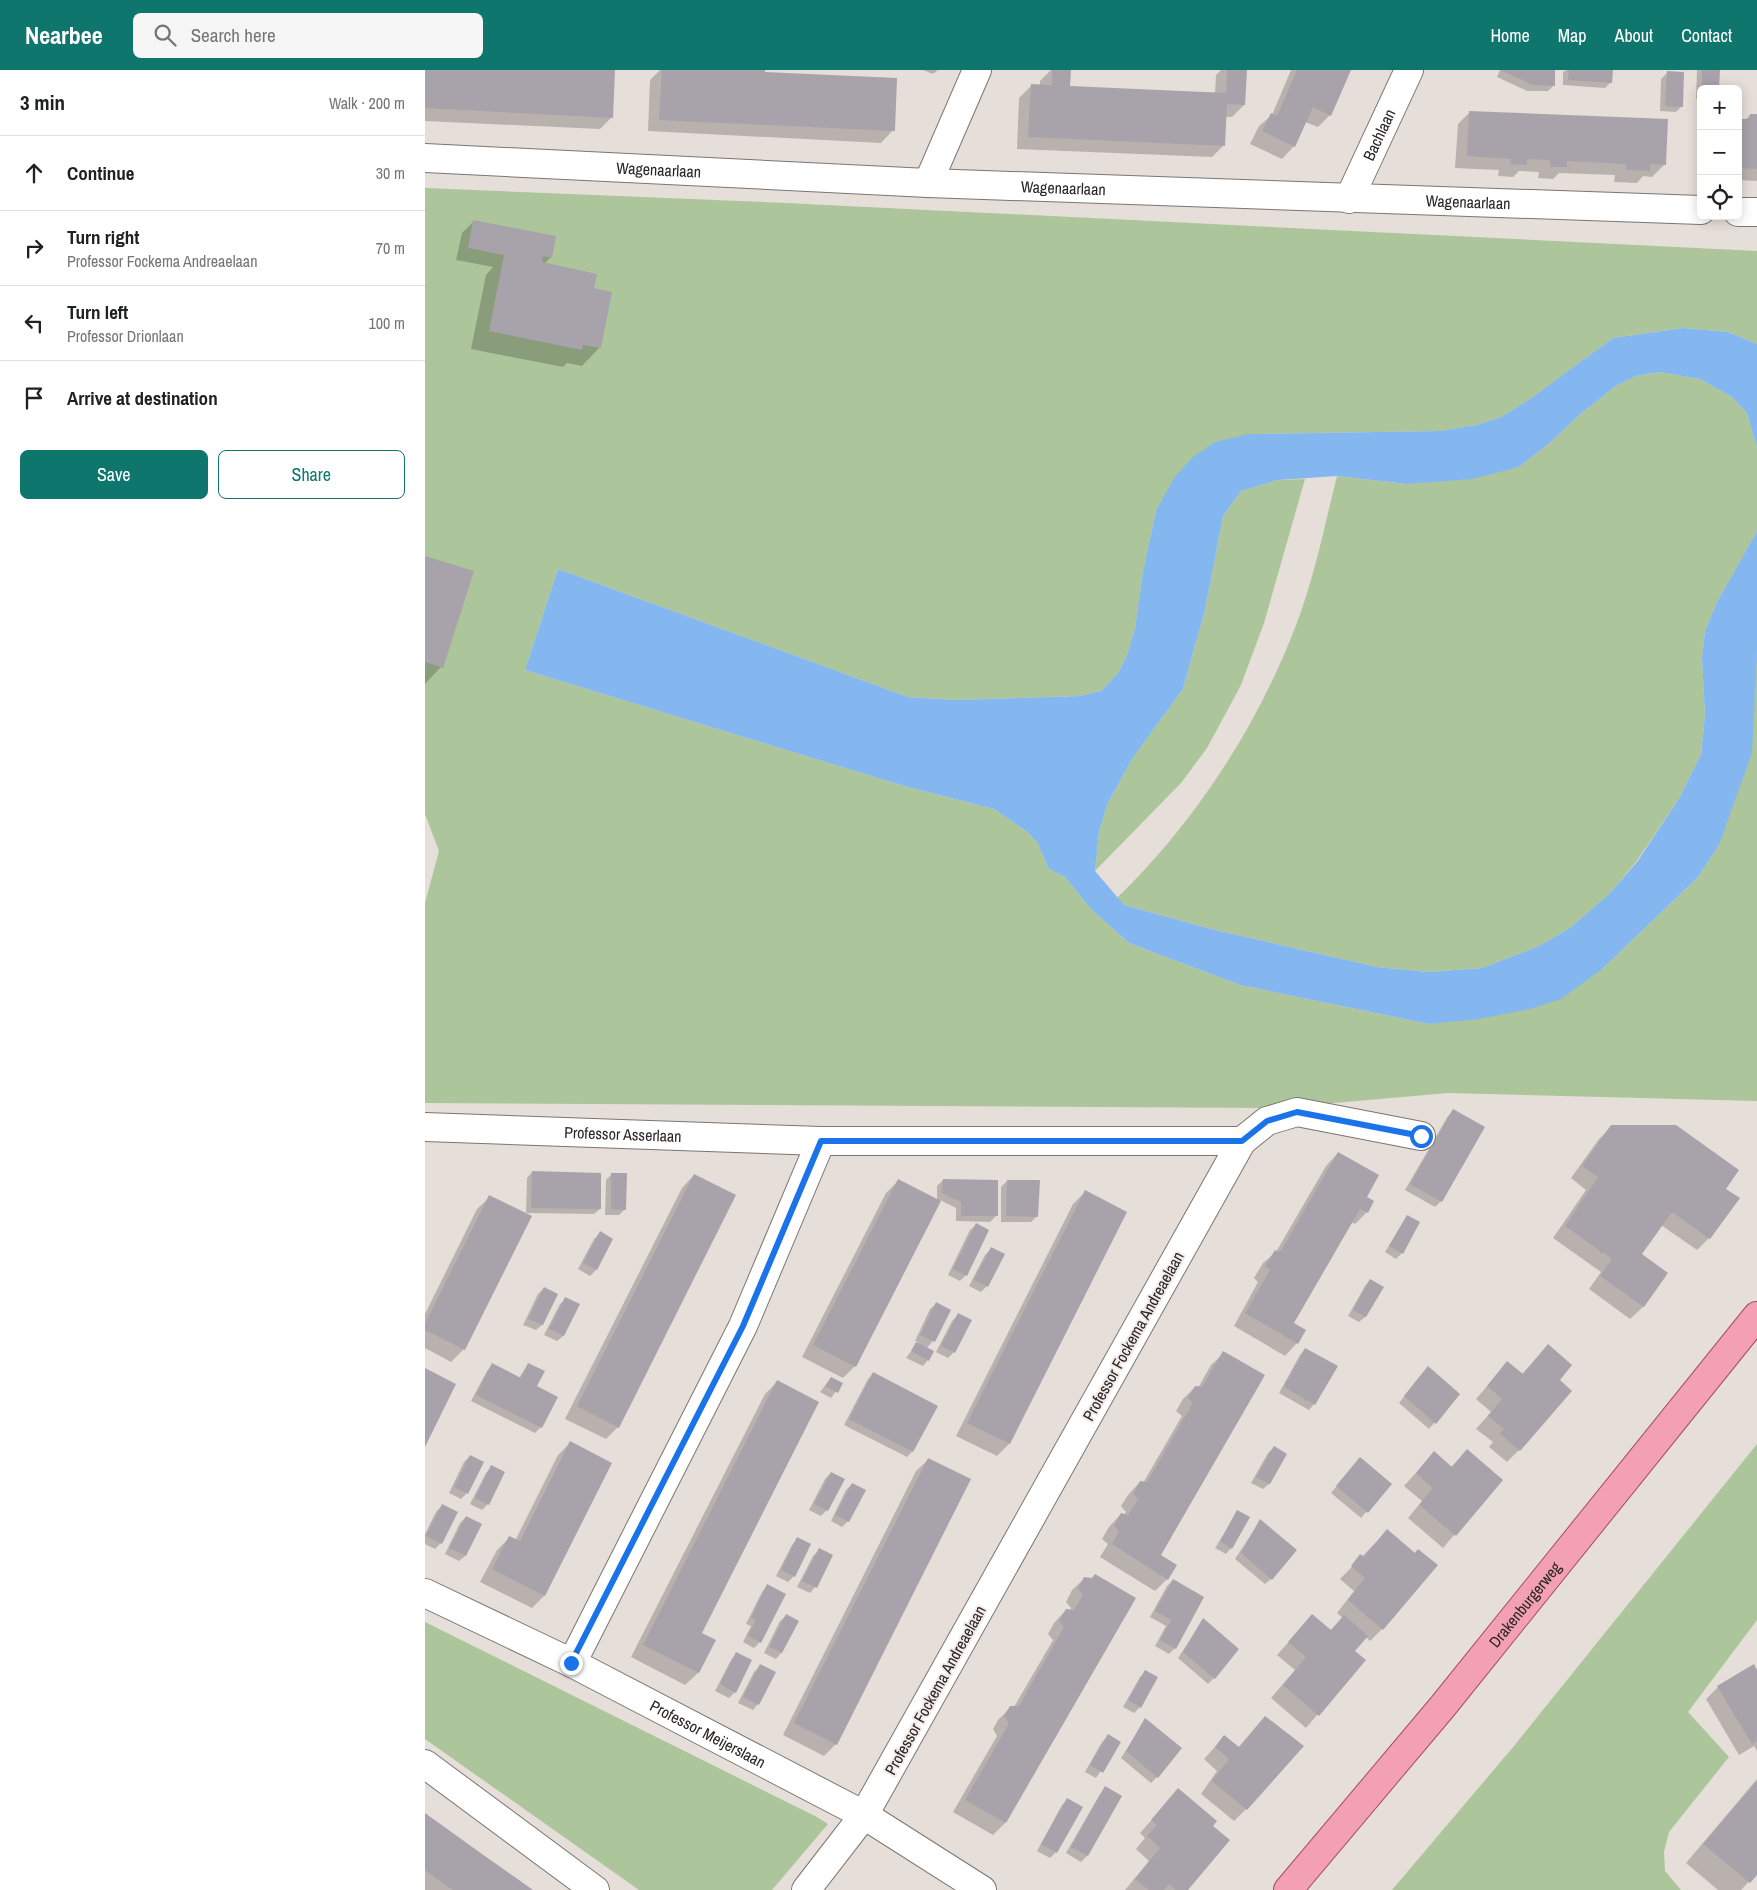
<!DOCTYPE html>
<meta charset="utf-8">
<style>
:root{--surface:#fff;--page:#f6f6f6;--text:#202124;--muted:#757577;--line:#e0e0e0;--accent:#0f766e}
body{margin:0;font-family:"Archivo Narrow",sans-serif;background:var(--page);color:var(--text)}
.controls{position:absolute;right:15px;top:15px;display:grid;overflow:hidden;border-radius:8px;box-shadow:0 2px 12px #0003}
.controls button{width:45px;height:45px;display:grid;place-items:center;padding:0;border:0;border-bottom:1px solid var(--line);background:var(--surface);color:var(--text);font:25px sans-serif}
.stop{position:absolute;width:15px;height:15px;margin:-11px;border:4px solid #1a73e8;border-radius:50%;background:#fff}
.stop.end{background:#1a73e8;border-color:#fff;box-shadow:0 1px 5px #0008}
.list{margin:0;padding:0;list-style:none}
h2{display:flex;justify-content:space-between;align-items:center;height:65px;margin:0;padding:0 20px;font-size:21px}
h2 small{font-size:16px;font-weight:400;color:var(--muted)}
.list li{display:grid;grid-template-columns:32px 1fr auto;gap:15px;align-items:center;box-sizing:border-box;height:75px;padding:0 20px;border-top:1px solid var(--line)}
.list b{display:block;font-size:19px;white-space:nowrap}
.list p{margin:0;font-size:16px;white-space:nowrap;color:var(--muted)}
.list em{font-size:16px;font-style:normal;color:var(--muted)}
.actions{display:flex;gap:10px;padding:15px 20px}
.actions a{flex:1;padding:11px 0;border:1px solid var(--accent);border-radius:8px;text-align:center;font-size:18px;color:var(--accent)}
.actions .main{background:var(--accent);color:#fff}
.icon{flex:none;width:28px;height:28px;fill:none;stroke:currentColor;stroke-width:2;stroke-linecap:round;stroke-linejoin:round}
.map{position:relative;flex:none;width:1332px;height:1820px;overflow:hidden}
header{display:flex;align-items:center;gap:30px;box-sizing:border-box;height:70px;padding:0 25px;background:var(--accent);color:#fff}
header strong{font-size:24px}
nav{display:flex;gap:28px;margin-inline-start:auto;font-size:18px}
.search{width:350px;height:45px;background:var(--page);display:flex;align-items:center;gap:12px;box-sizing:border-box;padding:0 18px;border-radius:8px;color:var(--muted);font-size:19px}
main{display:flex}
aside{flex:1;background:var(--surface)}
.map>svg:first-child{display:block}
.green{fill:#acc59a}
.water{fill:#84b7ef}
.shadow{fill:#0003}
.building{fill:#a8a3aa}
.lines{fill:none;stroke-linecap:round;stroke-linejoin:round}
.minor-casing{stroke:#7c7571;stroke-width:30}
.major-casing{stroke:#a64c60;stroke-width:30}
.minor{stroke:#fff;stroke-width:28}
.major{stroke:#f2a0b2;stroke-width:28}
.route{stroke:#1a73e8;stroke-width:6}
.labels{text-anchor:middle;stroke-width:4;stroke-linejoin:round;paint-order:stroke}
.street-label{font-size:16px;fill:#292625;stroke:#f3ebe7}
</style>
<header>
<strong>Nearbee</strong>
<div class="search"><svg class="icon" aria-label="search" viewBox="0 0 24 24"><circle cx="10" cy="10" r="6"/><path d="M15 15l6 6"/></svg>Search here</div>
<nav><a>Home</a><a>Map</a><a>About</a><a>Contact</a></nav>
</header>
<main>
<aside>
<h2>3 min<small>Walk · 200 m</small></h2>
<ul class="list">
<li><svg class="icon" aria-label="ahead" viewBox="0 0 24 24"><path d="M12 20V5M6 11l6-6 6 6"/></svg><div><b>Continue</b></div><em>30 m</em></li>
<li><svg class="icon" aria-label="right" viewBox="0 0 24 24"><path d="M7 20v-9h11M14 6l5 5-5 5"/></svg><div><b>Turn right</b><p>Professor Fockema Andreaelaan</p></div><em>70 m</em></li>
<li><svg class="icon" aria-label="left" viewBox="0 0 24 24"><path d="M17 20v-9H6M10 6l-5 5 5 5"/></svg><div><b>Turn left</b><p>Professor Drionlaan</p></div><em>100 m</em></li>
<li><svg class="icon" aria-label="arrive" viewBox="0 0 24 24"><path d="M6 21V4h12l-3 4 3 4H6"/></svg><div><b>Arrive at destination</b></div></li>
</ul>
<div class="actions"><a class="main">Save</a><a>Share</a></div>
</aside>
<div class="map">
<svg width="1332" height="1820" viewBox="0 0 1332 1820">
<rect width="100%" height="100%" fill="#e6ded9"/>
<g class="green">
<path d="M0,118L361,133L1332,181V274L1303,262L1258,258L1188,268L1105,329L1076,347L1052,355L1015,361L824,364L731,441L718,501L710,558L702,585L693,603L676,621L655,626L530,630L483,627L133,499L100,600L479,716L569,739L601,761L612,772L624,799L640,807L666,839L704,873L815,915L1004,954L1177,899L1273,807L1294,775L1332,581V1031L1023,1023L852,1038L0,1033V833L14,781L0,744Z"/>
<path d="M1236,302L1275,309L1307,327L1322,343L1332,378V461L1292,532L1280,561L1277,588L1280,645L1276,684L1255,727L1211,792L1184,824L1145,858L1114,876L1057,898L1004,902L952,897L786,859L699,835L692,828C772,750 834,654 873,550C890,504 900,454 912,406L982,414L1094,397L1126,372L1154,345L1191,316L1211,306Z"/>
<path d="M880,409L839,553L816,615L782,678L756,713L670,801L674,762L682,735L707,689L758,619L780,540L798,446L816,421L853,410Z"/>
<path d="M1332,1374V1550L1263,1642L1304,1687L1244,1762L1239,1782L1240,1801L1256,1820H967L1089,1676Z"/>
<path d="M0,1552L392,1747L403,1754L347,1820H214L0,1669Z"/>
</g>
<path class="water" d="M1258,258L1303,262L1332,274V378L1322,343L1307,327L1275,309L1235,302L1211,306L1191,316L1154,345L1126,372L1094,397L1047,409L982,414L912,406L853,410L816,421L798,446L780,540L758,619L707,689L682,735L674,762L670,801L699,835L786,859L952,897L1004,902L1057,898L1114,876L1145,858L1184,824L1212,792L1255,727L1276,684L1280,645L1277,588L1280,561L1292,532L1332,461V581L1327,683L1294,775L1273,807L1177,899L1136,929L1105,939L1054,949L1004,954L815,915L704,873L666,839L640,807L624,799L612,772L601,761L569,739L479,716L100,600L133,499L483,627L530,630L655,626L676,621L693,603L702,585L710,558L718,501L731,441L749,408L768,387L790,372L824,364L1015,361L1052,355L1076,347L1105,329L1188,268Z"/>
<g class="shadow">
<path d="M0,0H189L187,47L175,59L0,51Z"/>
<path d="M235,0H339V3L468,60L456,73L223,61L225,10Z"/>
<path d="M498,0H513L508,4Z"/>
<path d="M626,0H644V17L790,23L791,5L796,0H821L819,35L807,47H800L799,75L787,87L592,79L594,28L606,16H615V11Z"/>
<path d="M866,0H925L905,45L893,57L880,52L869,76L857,89L825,74L834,56L847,45Z"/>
<path d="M1075,0H1115L1129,15L1123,21H1102L1072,7Z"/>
<path d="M1141,0H1187L1186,12L1180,18L1138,15V2Z"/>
<path d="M1272,0H1293L1292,19H1276V29H1271Z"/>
<path d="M1242,3L1257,36L1251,42L1235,41L1236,9Z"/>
<path d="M1045,42L1240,94L1227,107L1218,106L1212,113L1189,112L1190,105L1134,103L1128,109L1113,108L1114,102L1094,101L1088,107L1073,106L1074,100L1030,98L1033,54Z"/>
<path d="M1325,45L1332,46V111L1313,110V50H1320Z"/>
<path d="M49,151L126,187L119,194L168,219L175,277L157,296L142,293L138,297L46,279L61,205L68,197L31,190L37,163Z"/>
<path d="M0,487L16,597L0,614Z"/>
<path d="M1029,1040L1058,1058L1016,1131L1010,1137L980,1120L1023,1046Z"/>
<path d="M1187,1056L1299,1119L1284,1168L1272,1180L1236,1155L1215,1184L1242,1203L1218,1237L1205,1249L1164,1219L1176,1202L1128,1168L1161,1120L1146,1108L1174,1069Z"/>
<path d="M913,1083L940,1128L942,1142L930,1154L926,1152L867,1254L872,1273L860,1286L809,1256L833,1212L829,1208L838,1193L851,1182L901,1096Z"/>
<path d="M107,1102L175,1139L169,1144L101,1143L102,1108Z"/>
<path d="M187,1104L200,1139L194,1145H180L181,1110Z"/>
<path d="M269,1105L193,1357L181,1369L140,1349L257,1118Z"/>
<path d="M474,1110L512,1130V1116L518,1110L571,1146L565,1152L531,1151V1138L515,1130L430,1296L418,1308L377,1287L461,1123Z"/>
<path d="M582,1111L612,1146L606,1152H576V1117Z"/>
<path d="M660,1122L701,1143L584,1374L572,1386L531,1366L648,1134Z"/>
<path d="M65,1127L105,1147L39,1279L26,1292L0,1278V1244L52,1139Z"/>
<path d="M982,1146L977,1183L971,1189L960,1182Z"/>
<path d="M551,1155L541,1205L535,1211L523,1205L545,1160Z"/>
<path d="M175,1163L187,1169L171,1200L165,1206L153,1199L169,1169Z"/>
<path d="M566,1179L562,1216L556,1222L544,1216L560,1185Z"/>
<path d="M945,1210L957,1217L940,1247L934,1252L923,1246L940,1216Z"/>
<path d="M119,1218L132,1224L117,1255L111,1260L98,1255L113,1224Z"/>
<path d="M141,1229L153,1235L138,1266L132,1271L119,1265L135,1234Z"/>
<path d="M511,1234L508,1271L501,1279L503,1290L498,1296L481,1288L493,1272L490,1271L505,1239Z"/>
<path d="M533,1245L529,1282L523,1288L511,1282L527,1251Z"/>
<path d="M1123,1276L1133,1311L1094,1380L1082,1392L1064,1377L1068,1372L1051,1359L1066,1342L1051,1329L1082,1293L1096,1305Z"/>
<path d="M880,1279L889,1334L884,1340L854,1323L875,1285Z"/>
<path d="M799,1283L734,1486L742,1509L730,1521L675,1487L683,1474L677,1469L684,1457L696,1444L699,1445L701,1442L696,1436L703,1425L715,1412L718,1413L757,1346L751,1341L758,1329L770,1317L773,1318L786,1295Z"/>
<path d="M103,1294L111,1316L116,1357L110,1363L46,1331L62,1301L67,1295L94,1308Z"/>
<path d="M448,1304L487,1382L482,1387L419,1355L443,1309Z"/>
<path d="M997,1304L1034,1324L1004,1359L974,1333Z"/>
<path d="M406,1308L416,1314L406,1328L395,1322Z"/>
<path d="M352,1312L276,1564L289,1571L273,1603L260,1615L206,1587L340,1324Z"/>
<path d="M145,1373L119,1526L107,1538L55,1512L72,1480L84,1468L90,1471L133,1385Z"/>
<path d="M849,1377L861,1384L844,1414L838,1419L826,1413L843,1383Z"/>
<path d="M1042,1381L1076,1410L1018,1478L983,1448L997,1431L979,1416L1009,1383L1026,1397Z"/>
<path d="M45,1386L42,1423L36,1429L24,1423L39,1392Z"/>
<path d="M504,1389L411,1674L399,1686L358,1665L491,1401Z"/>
<path d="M930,1394L965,1414L936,1448L906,1423Z"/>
<path d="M67,1397L63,1434L57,1440L45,1434L61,1403Z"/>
<path d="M406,1403L402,1440L396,1446L384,1440L400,1409Z"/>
<path d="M427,1414L423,1451L417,1457L406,1451L421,1420Z"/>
<path d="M17,1436L16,1473L10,1479L0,1474V1464L11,1442Z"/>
<path d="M813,1442L806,1478L801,1484L790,1478Z"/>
<path d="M41,1447L55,1455L40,1486L34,1491L20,1484L35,1453Z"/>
<path d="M835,1451L846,1509L840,1514L810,1489Z"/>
<path d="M962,1461L957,1559L945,1571L941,1567L928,1581L939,1590L881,1658L846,1628L870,1600L852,1585L887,1546L905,1561L918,1548L912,1543L929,1521L915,1509Z"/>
<path d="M372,1469L369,1506L363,1512L351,1506L367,1475Z"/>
<path d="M394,1480L406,1486L390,1517L385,1523L372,1517L388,1486Z"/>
<path d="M660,1508L709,1528L580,1753L568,1765L528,1742L572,1666L568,1659L573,1650L586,1637H589L628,1570L623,1564L629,1553L641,1540L645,1541L646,1538L641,1532L647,1520Z"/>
<path d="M748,1510L750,1578L744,1584L730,1576L741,1556L725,1547L742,1516Z"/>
<path d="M342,1516L335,1572L329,1578L318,1572L326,1556L321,1554L337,1522Z"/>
<path d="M361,1546L372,1551L356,1583L351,1589L339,1583L355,1551Z"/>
<path d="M778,1550L789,1608L783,1614L753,1588Z"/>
<path d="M311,1584L310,1622L304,1628L290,1621L306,1590Z"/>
<path d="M335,1596L333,1634L328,1640L313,1633L329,1602Z"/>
<path d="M721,1601L715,1637L709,1643L698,1637L715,1607Z"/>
<path d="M1332,1602V1681L1329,1676L1314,1685L1281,1629L1293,1617Z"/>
<path d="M840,1648L821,1739L809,1751L776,1724L792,1701L779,1689L799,1667L813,1678Z"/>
<path d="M721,1649L732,1707L726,1713L696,1688Z"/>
<path d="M683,1666L695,1672L671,1708L660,1702L677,1672Z"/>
<path d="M1332,1709V1803L1316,1820H1293L1261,1793Z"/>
<path d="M681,1718L696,1726L662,1786L656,1792L641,1783L675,1724Z"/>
<path d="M753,1720L787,1756L762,1820H700L724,1791L711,1779L720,1768L715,1763Z"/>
<path d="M642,1730L631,1782L625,1788L612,1781L637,1735Z"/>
<path d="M0,1745L106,1820H0Z"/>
</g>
<g class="building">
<path d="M0,0H190L188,48L0,38Z"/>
<path d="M237,0H340V2L472,8L470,61L234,50Z"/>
<path d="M627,0H646L645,16L801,23L802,0H822L820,35L802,34L800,76L603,67L606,14L627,15Z"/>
<path d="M872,0H926L906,46L888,37L870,77L837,61L846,43L852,46Z"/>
<path d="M1075,0H1130V16L1108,15Z"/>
<path d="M1144,0H1188L1187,13L1143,10Z"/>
<path d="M1277,0H1295L1294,19H1277Z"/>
<path d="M1242,1L1259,2L1258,37L1240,36Z"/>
<path d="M1044,41L1243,49L1241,95L1225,94V101L1201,100V94L1142,91V97H1125V90L1102,89V95L1085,94L1086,89L1042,86Z"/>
<path d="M1325,44H1332V99L1313,98V49H1324Z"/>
<path d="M48,150L131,166L127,188L118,186L117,192L172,204L169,218L187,222L176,278L158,275L157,280L64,261L79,185L43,178Z"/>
<path d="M0,486L49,501L18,598L0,592Z"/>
<path d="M1028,1039L1060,1057L1017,1132L985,1114Z"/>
<path d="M1186,1055H1251L1314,1100L1301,1119L1315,1128L1285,1169L1247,1142L1217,1184L1243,1203L1219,1237L1175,1206L1187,1189L1178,1182L1176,1184L1175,1181L1140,1156L1173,1107L1157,1096Z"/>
<path d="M913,1082L954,1105L942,1127L949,1131L943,1143L935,1139L869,1253L881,1260L873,1274L820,1243L845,1200L840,1196L850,1180L855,1182L857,1179Z"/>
<path d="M107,1101L176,1103V1139L106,1138Z"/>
<path d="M186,1103H202L201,1140L186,1139Z"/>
<path d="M269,1104L311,1125L194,1358L152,1336Z"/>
<path d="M473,1109L516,1131L431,1297L388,1275Z"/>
<path d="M518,1109L573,1110V1146H536V1132L517,1123Z"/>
<path d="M582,1110H615L613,1147L581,1146Z"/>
<path d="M660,1120L702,1142L585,1374L542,1353Z"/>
<path d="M64,1125L107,1146L40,1280L0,1260V1254Z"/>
<path d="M982,1145L995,1152L978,1184L964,1176Z"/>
<path d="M551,1153L564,1160L542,1206L528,1199Z"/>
<path d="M175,1161L188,1169L172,1200L158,1193Z"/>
<path d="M566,1177L580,1184L563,1217L549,1210Z"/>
<path d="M945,1209L959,1217L941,1247L928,1240Z"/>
<path d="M119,1217L133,1224L118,1255L103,1249Z"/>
<path d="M140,1227L155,1234L139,1266L124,1259Z"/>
<path d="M511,1232L526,1240L510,1272L495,1265Z"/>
<path d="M533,1243L547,1250L530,1283L516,1276Z"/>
<path d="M491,1272L509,1281L504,1291L486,1281Z"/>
<path d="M1123,1274L1147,1295L1135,1310L1147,1321L1095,1381L1075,1364L1079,1359L1063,1346L1077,1329L1062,1316L1082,1291L1098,1304Z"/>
<path d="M880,1278L913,1296L890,1335L859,1317Z"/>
<path d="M798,1281L840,1305L736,1485L752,1495L743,1510L687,1474L694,1461L689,1456L696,1443L703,1445L705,1442L713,1429L708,1424L715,1411L722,1412L768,1333L763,1328L770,1316L777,1317Z"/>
<path d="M67,1293L96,1308L103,1293L120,1301L112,1316L133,1327L117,1358L51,1325Z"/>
<path d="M1003,1296L1035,1324L1011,1354L979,1326Z"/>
<path d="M0,1298L31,1314L0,1377Z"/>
<path d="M448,1302L513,1336L488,1382L424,1349Z"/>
<path d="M406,1307L418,1313L413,1323L400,1316Z"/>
<path d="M352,1310L394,1332L277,1563L291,1570L274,1603L218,1575Z"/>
<path d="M145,1371L187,1393L120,1526L67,1499L84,1466L95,1471Z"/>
<path d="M849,1376L862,1384L845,1414L831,1407Z"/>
<path d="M1042,1379L1078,1410L1031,1466L994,1435L1008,1418L991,1403L1009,1381L1027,1397Z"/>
<path d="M45,1385L59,1392L43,1424L29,1417Z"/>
<path d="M935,1387L967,1414L943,1443L911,1416Z"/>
<path d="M503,1388L546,1409L412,1675L369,1653Z"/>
<path d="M66,1395L80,1402L64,1435L50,1428Z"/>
<path d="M406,1402L420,1409L403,1441L389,1434Z"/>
<path d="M427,1413L441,1420L424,1452L410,1445Z"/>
<path d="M17,1434L33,1442L17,1474L1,1466Z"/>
<path d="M812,1440L825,1447L807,1479L795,1471Z"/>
<path d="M41,1446L57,1454L41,1486L24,1478Z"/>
<path d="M835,1449L872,1480L847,1510L816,1483Z"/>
<path d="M962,1459L990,1483L993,1479L1013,1495L958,1560L923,1530L940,1508L926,1496L935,1484L939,1487Z"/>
<path d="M372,1467L386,1474L370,1507L356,1500Z"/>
<path d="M394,1478L408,1485L392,1518L377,1511Z"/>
<path d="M670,1504L711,1528L581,1753L540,1730L584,1653L579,1646L585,1636H594L639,1557L634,1551L641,1539L649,1540L658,1525L653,1519L659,1507L667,1508Z"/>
<path d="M748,1509L779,1527L751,1579L735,1570L746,1550L730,1541Z"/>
<path d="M342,1514L361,1524L336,1573L323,1566L331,1550L326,1548Z"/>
<path d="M361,1544L374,1551L357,1583L344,1577Z"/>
<path d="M887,1544L906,1560L919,1545L943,1566L930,1581L941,1590L894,1646L858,1615L881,1587L863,1572Z"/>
<path d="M778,1548L814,1579L790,1609L758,1582Z"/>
<path d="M311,1582L327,1590L311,1623L295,1614Z"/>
<path d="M335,1594L351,1602L334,1635L318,1627Z"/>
<path d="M1329,1594L1332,1600V1671L1327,1674L1292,1616Z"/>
<path d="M720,1600L733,1607L716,1638L703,1630Z"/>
<path d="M840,1646L879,1676L822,1740L787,1711L804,1689L790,1677L799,1665L814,1677Z"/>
<path d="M720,1648L757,1678L733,1708L701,1681Z"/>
<path d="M683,1664L696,1672L678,1703L665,1695Z"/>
<path d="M1332,1711V1805L1325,1813L1278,1774Z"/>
<path d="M680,1716L697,1726L663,1786L646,1777Z"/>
<path d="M753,1718L792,1751L788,1756L805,1770L763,1820H751L744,1814L739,1820H724L710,1809L735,1778L722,1766L732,1755L726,1750Z"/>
<path d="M642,1728L658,1737L632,1783L616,1774Z"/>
<path d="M0,1743L43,1774L108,1820H28L16,1812L0,1800Z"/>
</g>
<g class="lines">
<defs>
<g id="minor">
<path id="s1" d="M0,88L503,113L1276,140"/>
<path d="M503,113L552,0"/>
<path id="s2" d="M924,129L984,0"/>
<path d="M1313,142H1332"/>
<path id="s3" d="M0,1057L396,1071H817L439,1745L381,1820"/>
<path d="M817,1071L842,1051L872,1042L996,1066"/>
<path id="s4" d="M0,1523L147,1593L439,1745L557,1820"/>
<path d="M147,1593L318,1256L396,1071"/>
<path d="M0,1694L170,1820"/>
</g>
<g id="major">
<path id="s5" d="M863,1820L1018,1636L1332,1246"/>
</g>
</defs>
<use href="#minor" class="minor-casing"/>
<use href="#major" class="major-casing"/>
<use href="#minor" class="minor"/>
<use href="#major" class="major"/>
</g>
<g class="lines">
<path class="route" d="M146,1593L318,1256L396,1071H817L842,1051L872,1042L996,1066"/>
</g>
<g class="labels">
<g class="street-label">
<text dy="6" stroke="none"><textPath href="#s2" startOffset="71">Bachlaan</textPath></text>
<text dy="6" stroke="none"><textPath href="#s1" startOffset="234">Wagenaarlaan</textPath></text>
<text dy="6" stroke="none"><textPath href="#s1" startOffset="639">Wagenaarlaan</textPath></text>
<text dy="6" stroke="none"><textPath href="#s1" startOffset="1044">Wagenaarlaan</textPath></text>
<text dy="6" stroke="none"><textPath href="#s3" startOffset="198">Professor Asserlaan</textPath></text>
<text transform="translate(708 1266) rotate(-61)" y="6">Professor Fockema Andreaelaan</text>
<text dy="6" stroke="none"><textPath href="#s5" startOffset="371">Drakenburgerweg</textPath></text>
<text transform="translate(510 1620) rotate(-61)" y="6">Professor Fockema Andreaelaan</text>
<text dy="6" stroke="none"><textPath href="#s4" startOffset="316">Professor Meijerslaan</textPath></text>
</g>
</g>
</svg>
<div class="controls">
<button>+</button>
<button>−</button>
<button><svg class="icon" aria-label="locate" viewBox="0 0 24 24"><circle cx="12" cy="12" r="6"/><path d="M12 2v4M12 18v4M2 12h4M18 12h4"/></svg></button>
</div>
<div class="stop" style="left:996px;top:1066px"></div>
<div class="stop end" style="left:146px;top:1593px"></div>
</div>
</main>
